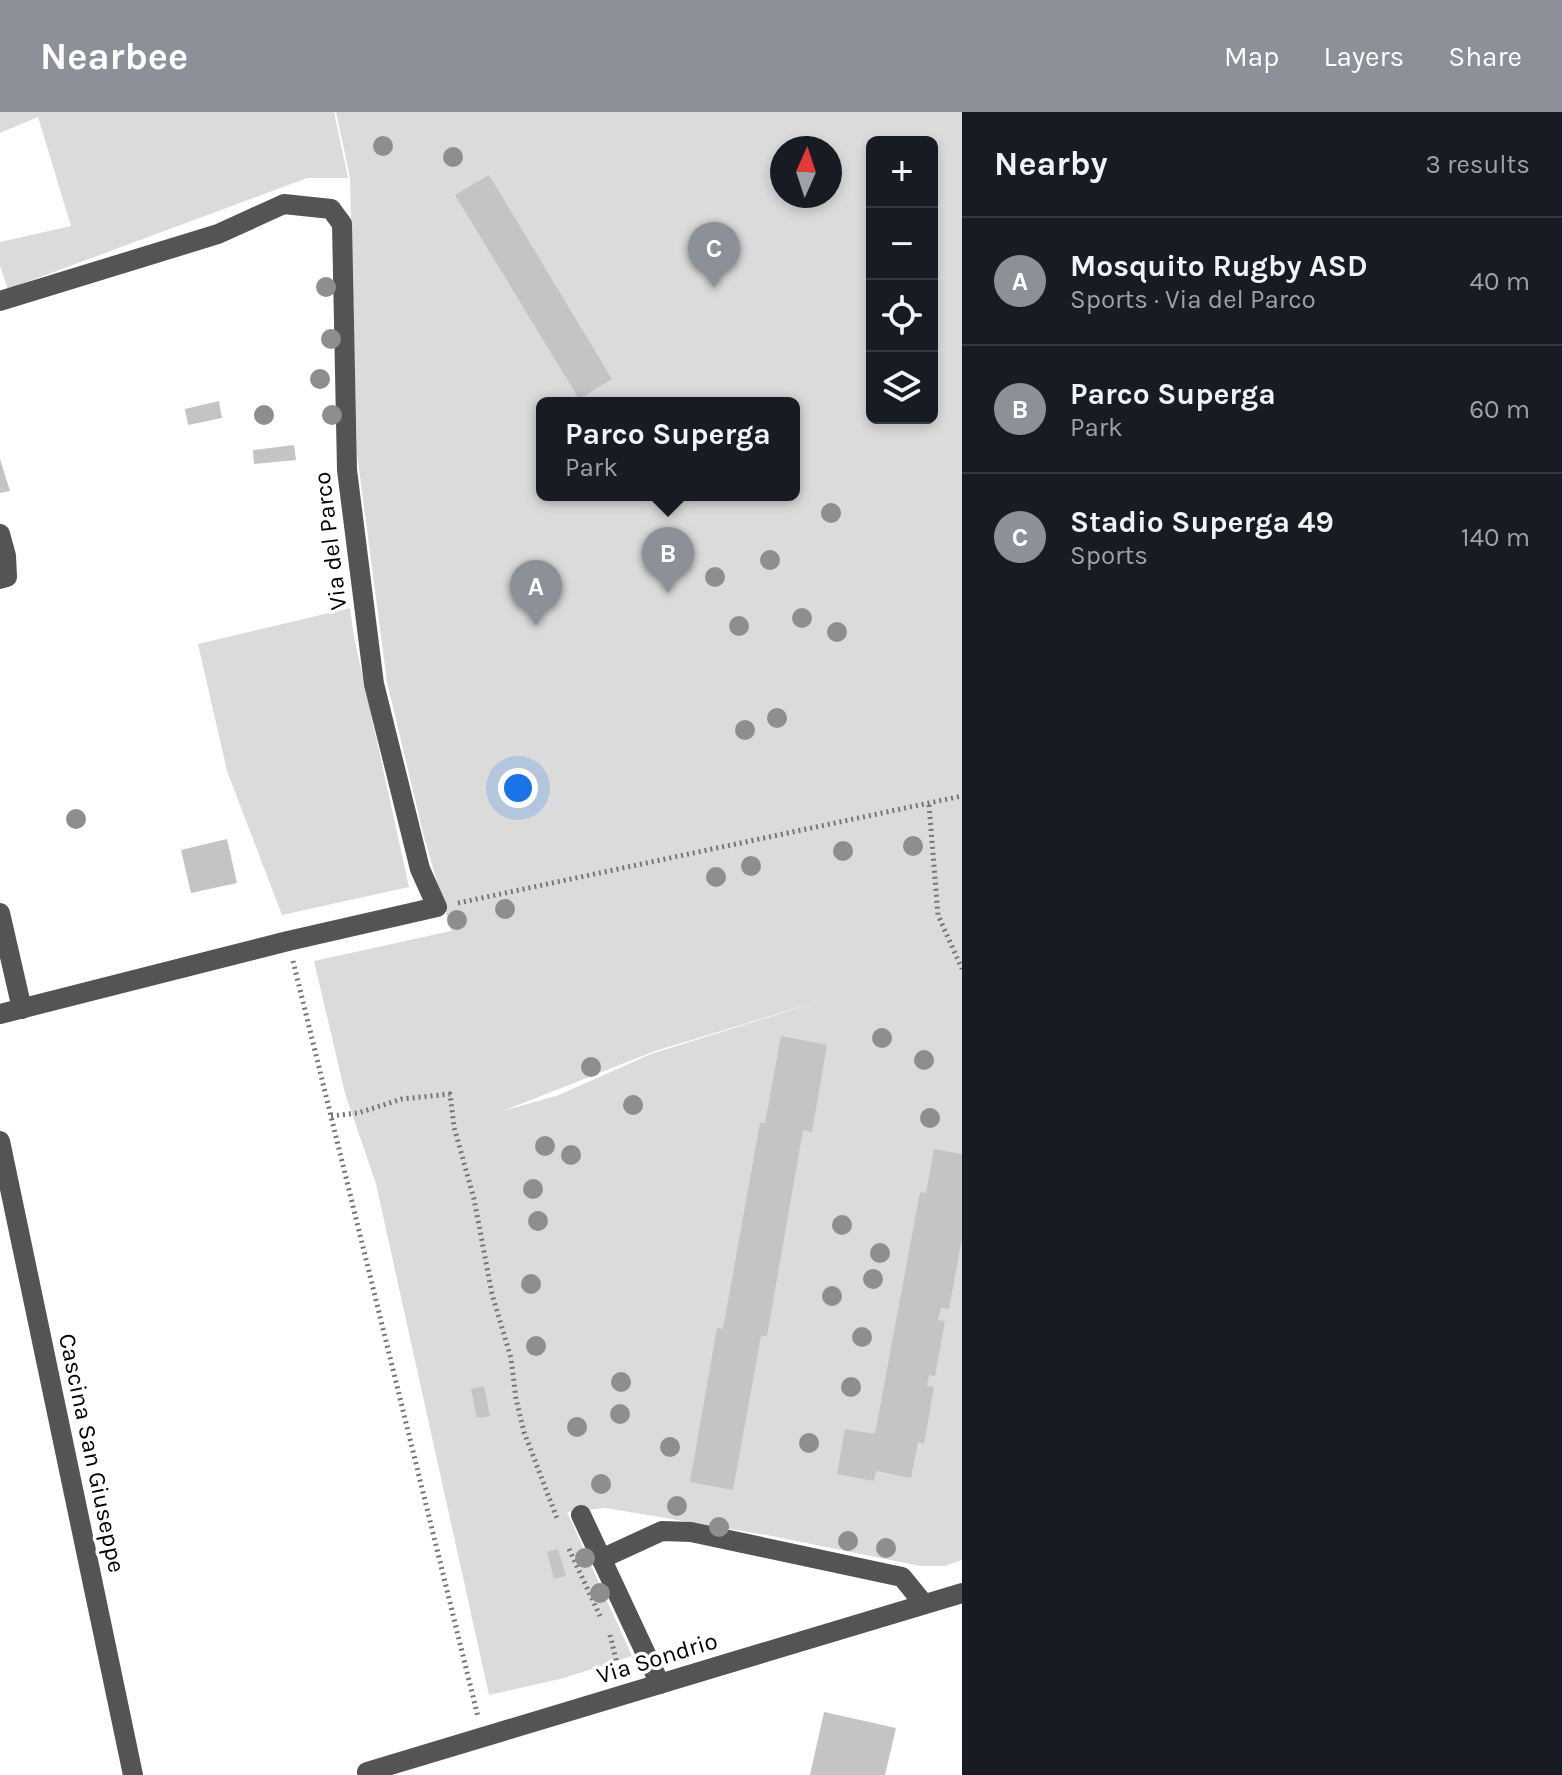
<!DOCTYPE html>
<meta charset="utf-8">
<style>
:root{--surface:#171b24;--page:#20242c;--text:#f1f3f6;--muted:#9ea1a6;--line:#363941;--accent:#8c9099}
body{margin:0;font-family:Karla,sans-serif;background:var(--page);color:var(--text)}
.controls{position:absolute;right:24px;top:24px;display:grid;overflow:hidden;border-radius:12px;box-shadow:0 4px 12px #0003}
.controls button{width:72px;height:72px;display:grid;place-items:center;padding:0;border:0;border-bottom:2px solid var(--line);background:var(--surface);color:var(--text);font:40px sans-serif}
.compass{position:absolute;left:770px;top:24px;width:72px;height:72px;border-radius:50%;background:var(--surface);box-shadow:0 4px 12px #0003;rotate:3deg}
.you{position:absolute;left:518px;top:676px;width:28px;height:28px;margin:-20px;border:6px solid #fff;border-radius:50%;background:#1a73e8;box-shadow:0 0 0 12px #1a73e833}
.badge{display:grid;place-items:center;width:52px;height:52px;border-radius:50%;background:var(--accent);color:#fff;font-size:26px;font-weight:700}
.pin{position:absolute;translate:-50% -66px;filter:drop-shadow(0 2px 4px #0008)}
.pin::after{content:'';position:absolute;top:42px;width:28px;height:24px;background:inherit;clip-path:polygon(0 0,100% 0,50% 100%)}
.popup{position:absolute;left:536px;top:285px;width:264px;height:104px;box-sizing:border-box;display:grid;place-content:center;border-radius:12px;background:var(--surface);filter:drop-shadow(0 2px 6px #0005);font-size:26px;white-space:nowrap;color:var(--muted)}
.popup b{font-size:30px;color:var(--text)}
.popup::after{content:'';position:absolute;left:50%;top:100%;margin-left:-16px;border:16px solid transparent;border-top-color:var(--surface)}
.list{margin:0;padding:0;list-style:none}
h2{display:flex;justify-content:space-between;align-items:center;height:104px;margin:0;padding:0 32px;font-size:34px}
h2 small{font-size:26px;font-weight:400;color:var(--muted)}
.list li{display:grid;grid-template-columns:52px 1fr auto;gap:24px;align-items:center;box-sizing:border-box;height:128px;padding:0 32px;border-top:2px solid var(--line)}
.list b{display:block;font-size:30px;white-space:nowrap}
.list p{margin:0;font-size:26px;white-space:nowrap;color:var(--muted)}
.list em{font-size:26px;font-style:normal;color:var(--muted)}
.icon{flex:none;width:44px;height:44px;fill:none;stroke:currentColor;stroke-width:2;stroke-linecap:round;stroke-linejoin:round}
.map{position:relative;flex:none;width:962px;height:1663px;overflow:hidden}
header{display:flex;align-items:center;gap:48px;box-sizing:border-box;height:112px;padding:0 40px;background:var(--accent);color:#fff}
header strong{font-size:38px}
nav{display:flex;gap:44px;margin-inline-start:auto;font-size:28px}
main{display:flex}
aside{flex:1;background:var(--surface)}
.map>svg:first-child{display:block}
.green{fill:#dbdbdb;fill-rule:evenodd}
.building{fill:#c4c4c4}
.lines{fill:none;stroke-linecap:round;stroke-linejoin:round}
.path{stroke:#767676;stroke-width:5;stroke-dasharray:2 4;stroke-linecap:butt}
.minor{stroke:#545454;stroke-width:20}
.tree{fill:#8e8e8e}
.labels{text-anchor:middle;stroke-width:7;stroke-linejoin:round;paint-order:stroke}
.street-label{font-size:24px;fill:#000;stroke:#fff}
</style>
<header>
<strong>Nearbee</strong>
<nav><a>Map</a><a>Layers</a><a>Share</a></nav>
</header>
<main>
<div class="map">
<svg width="962" height="1663" viewBox="0 0 962 1663">
<rect width="100%" height="100%" fill="#fff"/>
<g class="green">
<path d="M0,0H334L348,66H307L8,177L0,154V130L71,114L38,5L0,21Z"/>
<path d="M336,0H962V1448L945,1454H920L772,1424L606,1396L567,1400L632,1544L564,1566L489,1583L376,1072L345,981L314,849L451,819L424,725L387,570L357,342L350,66ZM872,30H932V306H872ZM782,36H830V84H782ZM542,291H794V383H542ZM833,885L651,942L559,983L503,999L655,939Z"/>
<path d="M350,496L354,525L409,775L282,803L227,659L198,532Z"/>
</g>
<g class="building">
<path d="M489,63L612,267L579,287L455,83Z"/>
<path d="M219,289L222,306L188,313L185,297Z"/>
<path d="M294,333L296,348L254,352L253,338Z"/>
<path d="M0,347L10,379L0,381Z"/>
<path d="M227,727L237,771L191,781L181,738Z"/>
<path d="M781,924L827,933L812,1020L803,1018L767,1224H761L733,1378L690,1370L717,1216L723,1217L760,1011H765Z"/>
<path d="M934,1037L962,1042V1126L949,1197L941,1196L938,1208L945,1209L935,1264L929,1263L927,1274L934,1275L924,1332L918,1330L911,1366L876,1359L874,1369L837,1362L845,1317L875,1322L920,1080L926,1081Z"/>
<path d="M484,1274L490,1304L477,1306L471,1277Z"/>
<path d="M558,1437L566,1464L554,1467L547,1440Z"/>
<path d="M824,1600L896,1616L885,1663H810Z"/>
</g>
<g class="lines">
<g class="path">
<path d="M929,693L938,803L962,857"/>
<path d="M458,791L962,684"/>
<path d="M293,849L478,1605"/>
<path d="M331,1004L358,1001L402,987L450,982L454,1015L474,1087L492,1182L511,1246L516,1287L524,1320L558,1409"/>
<path d="M569,1437L600,1504"/>
<path d="M610,1523L620,1564"/>
</g>
<g class="minor">
<path d="M0,189L218,122L284,92L331,97L342,112L347,358L374,572L420,757L437,795L288,829L0,902"/>
<path d="M0,422L6,444L7,465L0,467"/>
<path d="M0,801L22,897"/>
<path d="M0,1029L133,1663"/>
<path d="M581,1403L660,1572"/>
<path d="M601,1447L662,1419L691,1420L902,1465L924,1492"/>
<path d="M367,1660L962,1481"/>
</g>
</g>
<g class="tree">
<circle cx="383" cy="34" r="10"/>
<circle cx="453" cy="45" r="10"/>
<circle cx="326" cy="175" r="10"/>
<circle cx="331" cy="227" r="10"/>
<circle cx="320" cy="267" r="10"/>
<circle cx="264" cy="303" r="10"/>
<circle cx="332" cy="303" r="10"/>
<circle cx="831" cy="401" r="10"/>
<circle cx="770" cy="448" r="10"/>
<circle cx="715" cy="465" r="10"/>
<circle cx="802" cy="506" r="10"/>
<circle cx="739" cy="514" r="10"/>
<circle cx="837" cy="520" r="10"/>
<circle cx="777" cy="606" r="10"/>
<circle cx="745" cy="618" r="10"/>
<circle cx="76" cy="707" r="10"/>
<circle cx="913" cy="734" r="10"/>
<circle cx="843" cy="739" r="10"/>
<circle cx="751" cy="754" r="10"/>
<circle cx="716" cy="765" r="10"/>
<circle cx="505" cy="797" r="10"/>
<circle cx="457" cy="808" r="10"/>
<circle cx="882" cy="926" r="10"/>
<circle cx="924" cy="948" r="10"/>
<circle cx="591" cy="955" r="10"/>
<circle cx="633" cy="993" r="10"/>
<circle cx="930" cy="1006" r="10"/>
<circle cx="545" cy="1034" r="10"/>
<circle cx="571" cy="1043" r="10"/>
<circle cx="533" cy="1077" r="10"/>
<circle cx="538" cy="1109" r="10"/>
<circle cx="842" cy="1113" r="10"/>
<circle cx="880" cy="1141" r="10"/>
<circle cx="873" cy="1167" r="10"/>
<circle cx="531" cy="1172" r="10"/>
<circle cx="832" cy="1184" r="10"/>
<circle cx="862" cy="1225" r="10"/>
<circle cx="536" cy="1234" r="10"/>
<circle cx="621" cy="1270" r="10"/>
<circle cx="851" cy="1275" r="10"/>
<circle cx="620" cy="1302" r="10"/>
<circle cx="577" cy="1315" r="10"/>
<circle cx="809" cy="1331" r="10"/>
<circle cx="670" cy="1335" r="10"/>
<circle cx="601" cy="1372" r="10"/>
<circle cx="677" cy="1394" r="10"/>
<circle cx="719" cy="1415" r="10"/>
<circle cx="848" cy="1429" r="10"/>
<circle cx="886" cy="1436" r="10"/>
<circle cx="585" cy="1446" r="10"/>
<circle cx="600" cy="1481" r="10"/>
</g>
<g class="labels">
<g class="street-label">
<text transform="translate(330 429) rotate(-97)" y="8">Via del Parco</text>
<text transform="translate(92 1341) rotate(78)" y="8">Cascina San Giuseppe</text>
<text transform="translate(657 1546) rotate(-17)" y="8">Via Sondrio</text>
</g>
</g>
</svg>
<div class="controls">
<button>+</button>
<button>−</button>
<button><svg class="icon" aria-label="locate" viewBox="0 0 24 24"><circle cx="12" cy="12" r="6"/><path d="M12 2v4M12 18v4M2 12h4M18 12h4"/></svg></button>
<button><svg class="icon" aria-label="layers" viewBox="0 0 24 24"><path d="M12 4l9 5-9 5-9-5zM3 14l9 5 9-5"/></svg></button>
</div>
<svg class="compass" viewBox="-18 -18 36 36"><path d="M0-13l5 13h-10z" fill="#e53935"/><path d="M0 13l5-13h-10z" fill="#9ea1a6"/></svg>
<div class="you"></div>
<div class="pin badge" style="left:536px;top:514px">A</div>
<div class="pin badge" style="left:668px;top:481px">B</div>
<div class="popup"><b>Parco Superga</b>Park</div>
<div class="pin badge" style="left:714px;top:176px">C</div>
</div>
<aside>
<h2>Nearby<small>3 results</small></h2>
<ul class="list">
<li><span class="badge">A</span><div><b>Mosquito Rugby ASD</b><p>Sports · Via del Parco</p></div><em>40 m</em></li>
<li><span class="badge">B</span><div><b>Parco Superga</b><p>Park</p></div><em>60 m</em></li>
<li><span class="badge">C</span><div><b>Stadio Superga 49</b><p>Sports</p></div><em>140 m</em></li>
</ul>
</aside>
</main>
